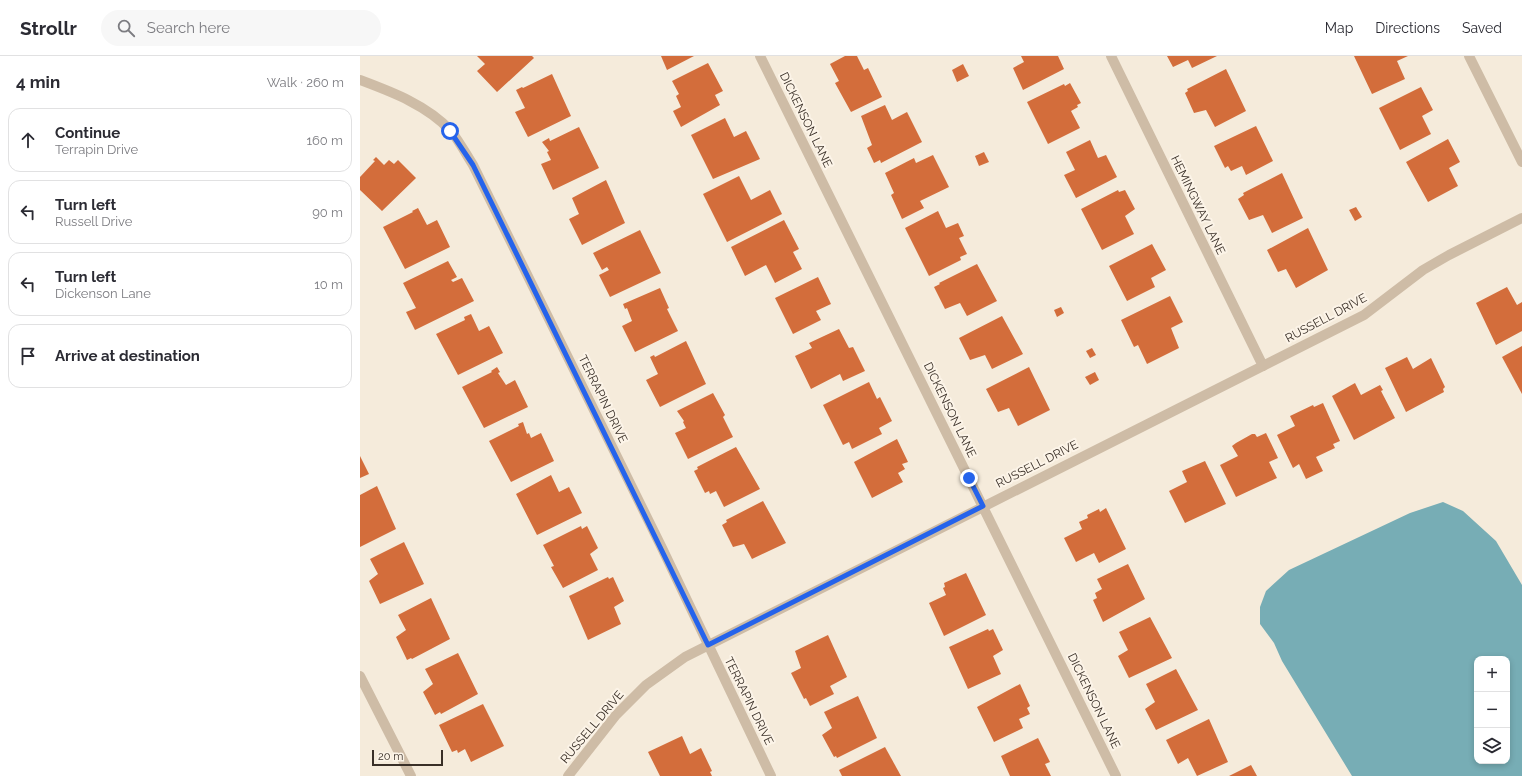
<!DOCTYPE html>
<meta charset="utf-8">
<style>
:root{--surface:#fff;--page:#f7f7f7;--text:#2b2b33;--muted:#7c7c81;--line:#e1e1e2}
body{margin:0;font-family:Raleway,sans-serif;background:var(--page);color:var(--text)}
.controls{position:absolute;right:12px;bottom:12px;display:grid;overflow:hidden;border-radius:8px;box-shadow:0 2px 6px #0003}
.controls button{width:36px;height:36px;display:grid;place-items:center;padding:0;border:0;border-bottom:1px solid var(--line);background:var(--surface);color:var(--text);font:20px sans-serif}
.scale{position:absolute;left:12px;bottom:10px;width:71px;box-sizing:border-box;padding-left:4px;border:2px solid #392f27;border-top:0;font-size:11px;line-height:14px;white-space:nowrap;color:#392f27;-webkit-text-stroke:3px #fcf4e8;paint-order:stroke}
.stop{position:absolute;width:12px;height:12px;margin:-9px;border:3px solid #2563eb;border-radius:50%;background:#fff}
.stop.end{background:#2563eb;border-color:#fff;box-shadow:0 1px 4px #0008}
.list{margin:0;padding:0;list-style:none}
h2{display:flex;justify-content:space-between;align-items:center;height:52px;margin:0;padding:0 16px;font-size:17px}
h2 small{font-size:13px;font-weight:400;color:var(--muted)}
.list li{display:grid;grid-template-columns:26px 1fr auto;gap:12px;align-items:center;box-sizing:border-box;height:64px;margin:0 8px 8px;padding:0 8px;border:1px solid var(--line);border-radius:12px}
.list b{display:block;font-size:15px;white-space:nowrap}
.list p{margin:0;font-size:13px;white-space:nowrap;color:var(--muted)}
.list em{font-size:13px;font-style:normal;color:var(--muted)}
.icon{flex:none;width:22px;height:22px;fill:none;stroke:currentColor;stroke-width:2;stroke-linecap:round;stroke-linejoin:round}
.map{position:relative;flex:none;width:1162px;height:720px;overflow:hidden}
header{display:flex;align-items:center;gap:24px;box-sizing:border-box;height:56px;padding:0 20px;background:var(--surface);border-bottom:1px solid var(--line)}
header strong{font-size:19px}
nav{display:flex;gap:22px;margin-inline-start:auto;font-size:14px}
.search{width:280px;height:36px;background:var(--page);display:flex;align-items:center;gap:10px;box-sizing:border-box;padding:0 14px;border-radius:22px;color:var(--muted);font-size:15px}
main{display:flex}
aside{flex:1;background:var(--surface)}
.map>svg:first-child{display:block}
.water{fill:#77adb5;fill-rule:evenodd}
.building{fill:#d36d3b}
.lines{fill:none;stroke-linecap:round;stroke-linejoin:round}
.minor{stroke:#cebca6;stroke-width:10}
.route{stroke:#2563eb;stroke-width:5}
.labels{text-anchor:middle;stroke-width:4;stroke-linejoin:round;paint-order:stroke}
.street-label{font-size:12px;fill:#392f27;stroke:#fcf4e8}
</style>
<header>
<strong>Strollr</strong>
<div class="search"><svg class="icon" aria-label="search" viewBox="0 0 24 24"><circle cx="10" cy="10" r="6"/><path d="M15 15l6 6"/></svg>Search here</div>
<nav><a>Map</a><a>Directions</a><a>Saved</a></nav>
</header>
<main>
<aside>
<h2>4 min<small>Walk · 260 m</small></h2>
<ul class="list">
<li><svg class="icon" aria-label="ahead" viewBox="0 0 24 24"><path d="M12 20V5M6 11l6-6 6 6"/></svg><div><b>Continue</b><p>Terrapin Drive</p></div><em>160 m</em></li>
<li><svg class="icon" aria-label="left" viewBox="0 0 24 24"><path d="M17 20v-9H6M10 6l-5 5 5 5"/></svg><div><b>Turn left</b><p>Russell Drive</p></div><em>90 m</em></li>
<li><svg class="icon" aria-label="left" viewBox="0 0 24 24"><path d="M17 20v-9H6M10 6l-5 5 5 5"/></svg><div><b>Turn left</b><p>Dickenson Lane</p></div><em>10 m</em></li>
<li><svg class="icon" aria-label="arrive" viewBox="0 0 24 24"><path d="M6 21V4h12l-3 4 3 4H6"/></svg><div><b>Arrive at destination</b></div></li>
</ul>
</aside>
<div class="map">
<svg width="1162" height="720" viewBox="0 0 1162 720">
<rect width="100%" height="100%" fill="#f5ebdb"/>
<path class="water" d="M1083,446L1103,455L1136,485L1162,529V720H992L922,605L914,587L900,568V551L906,535L929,514L1050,457ZM1117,603H1147V705H1117Z"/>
<g class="building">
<path d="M117,0H172L174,2L137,36L117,15L125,8Z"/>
<path d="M301,0H334L307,14Z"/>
<path d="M485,0H497L504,14L508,12L522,41L491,56L475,27L479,25L470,8Z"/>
<path d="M661,0H698L704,13L663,34L653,12L664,6Z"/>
<path d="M807,0H857L832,12L828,4L813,11Z"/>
<path d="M994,0H1048L1037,5L1045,23L1012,38Z"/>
<path d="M348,7L363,35L355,39L360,49L321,71L313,55L321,51L316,40L319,38L312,25Z"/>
<path d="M603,8L609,20L597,26L592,14Z"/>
<path d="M866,13L886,55L855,71L846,54L834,57L825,37L828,35L827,33Z"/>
<path d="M192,18L211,60L168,81L155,56L165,52L156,34L162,31L163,32Z"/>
<path d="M710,27L721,47L717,49L718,51L711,55L720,72L688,88L667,46L704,28L705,30Z"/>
<path d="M1061,31L1073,54L1062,60L1071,78L1040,94L1019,52Z"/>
<path d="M525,49L532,64L547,56L562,86L521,107L520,104L514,107L507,92L512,89L501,60Z"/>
<path d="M365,62L374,81L386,75L400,103L353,123L331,79Z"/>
<path d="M896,70L913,105L886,119L882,110L871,115L868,110L865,112L854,90Z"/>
<path d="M219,71L239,112L193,134L181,108L191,104L187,96L189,95L182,86L189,82L190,85Z"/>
<path d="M1088,83L1100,106L1089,112L1098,130L1068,146L1046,106Z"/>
<path d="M730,84L738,102L746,99L757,121L716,142L704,119L715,114L706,96Z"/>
<path d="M624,96L629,106L619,110L615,100Z"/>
<path d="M573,99L589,131L560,145L564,152L542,163L531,139L534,137L525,117L554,102L556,107Z"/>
<path d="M16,101L24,109L29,104L34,108L38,104L56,122L22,155L0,134V121L15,105L13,104Z"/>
<path d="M922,117L943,162L912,177L903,159L889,164L878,143L884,139L883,137Z"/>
<path d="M379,120L391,144L410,134L422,158L367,186L343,138Z"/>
<path d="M246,124L265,167L222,189L209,163L219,158L212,142Z"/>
<path d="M758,134L759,136L765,134L775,153L765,160L774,178L742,194L721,153Z"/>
<path d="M996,151L1002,161L995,165L989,154Z"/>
<path d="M58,152L67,169L77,164L90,191L45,213L23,171L53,156L52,155Z"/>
<path d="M578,155L586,172L598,167L604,180L599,182L607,198L600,201L601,204L569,220L545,172Z"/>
<path d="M424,164L439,193L433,196L442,213L415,227L406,209L385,220L371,191Z"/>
<path d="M948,172L968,214L936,232L926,213L918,216L907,194Z"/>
<path d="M280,174L301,217L250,241L239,219L249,214L247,211L242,214L233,197Z"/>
<path d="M792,188L806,214L791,222L795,231L767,245L749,210Z"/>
<path d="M88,205L97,221L91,224L93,226L102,222L114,245L55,274L46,256L56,252L43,227Z"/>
<path d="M617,208L637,245L607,260L600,247L585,253L574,231L580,228L579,227Z"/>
<path d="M458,221L471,248L456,255L461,264L433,278L415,242Z"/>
<path d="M1147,231L1157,249L1162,246V275L1136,289L1116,247Z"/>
<path d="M300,232L309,252L307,253L318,275L275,296L262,270L272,265L267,252L265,253L263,248Z"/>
<path d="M810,240L823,266L811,272L819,292L787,308L778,289L774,291L761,264Z"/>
<path d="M701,251L704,257L697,261L694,254Z"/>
<path d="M111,258L119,275L129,270L143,297L98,319L76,278L105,264L104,261Z"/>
<path d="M642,260L663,298L632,313L625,299L610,304L599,282Z"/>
<path d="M479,273L489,292L493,291L505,315L483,325L480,318L451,333L435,300L452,292L449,287Z"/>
<path d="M326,285L346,328L300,351L286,324L298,318L290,301L294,299L295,301Z"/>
<path d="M1162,290V338L1142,301Z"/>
<path d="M732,292L736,299L730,302L726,295Z"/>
<path d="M1047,301L1053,313L1071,302L1085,331L1083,333L1084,336L1046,356L1025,312Z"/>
<path d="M137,311L140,316L138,317L146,329L155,324L168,351L124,372L102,331L132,316L131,315Z"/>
<path d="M669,311L690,354L658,370L649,352L638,356L626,333Z"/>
<path d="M735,316L739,324L730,329L725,321Z"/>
<path d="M509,326L517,343L520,341L532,365L519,372L522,378L492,393L489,386L483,389L463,349Z"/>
<path d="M995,327L1001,339L1020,329L1023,334L1021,335L1035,362L994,384L972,340Z"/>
<path d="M353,337L365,359L363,361L373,381L328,403L315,377L326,372L323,366L324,365L317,355Z"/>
<path d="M963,347L980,385L973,388L975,392L956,401L963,415L946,423L939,408L933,412L917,379L935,370L930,360L953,349L954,351Z"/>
<path d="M163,366L167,378L169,377L171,382L181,377L194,405L151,426L129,385L159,370L158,368Z"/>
<path d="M906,377L918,402L909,406L917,422L876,441L860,409L878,400L872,390L876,387L892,378H895L897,381Z"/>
<path d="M537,383L548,406L542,408L545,413L538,417L543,426L512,442L494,406Z"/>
<path d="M376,391L400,433L364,451L356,435L350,438L349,435L345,437L334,415L338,413L337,411Z"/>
<path d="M0,400L9,418L0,422Z"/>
<path d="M845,405L866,448L825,467L809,435L827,426L822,415Z"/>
<path d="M191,419L199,436L209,431L222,457L177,479L156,438Z"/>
<path d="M17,430L36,473L0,491V439Z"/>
<path d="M403,445L426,487L392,503L384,488L373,491L362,469L367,466L366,464Z"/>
<path d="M746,452L766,493L739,507L734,497L716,506L704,482L722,473L719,466L728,462L727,459L739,453L740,456Z"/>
<path d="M221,470L222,473L227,470L238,492L230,498L238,514L203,532L191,511L194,510L183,489Z"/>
<path d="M44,486L64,528L20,548L9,525L18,518L10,503Z"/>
<path d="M768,508L785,543L743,566L733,544L737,542L735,537L742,533L737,523Z"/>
<path d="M606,517L626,559L584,580L569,547L586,539L583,532L585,531L584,527Z"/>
<path d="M248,521L249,523L253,521L264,545L254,551L261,568L228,584L209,540Z"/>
<path d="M71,542L90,583L52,603L51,602L47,604L36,581L46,574L38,559Z"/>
<path d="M790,561L812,602L769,622L758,600L768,594L759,576Z"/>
<path d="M628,573L629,575L633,573L643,594L633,600L641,618L608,633L589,591Z"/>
<path d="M468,579L487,621L470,630L474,638L450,650L446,642L444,643L431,617L441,612L435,595Z"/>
<path d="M98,597L118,638L81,658L80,656L75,659L63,636L73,628L65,613Z"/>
<path d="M816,613L838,654L796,674L785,653L795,646L786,628Z"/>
<path d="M660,628L670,650L667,652L670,658L659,663L663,672L634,686L617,651Z"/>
<path d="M498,640L517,682L477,702L476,700L474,701L462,679L472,672L464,656Z"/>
<path d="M123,648L144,690L111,706L105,693L98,697L97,694L92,696L79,669Z"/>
<path d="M849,663L868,706L837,720L828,702L818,708L806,684Z"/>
<path d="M322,680L330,698L341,692L352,715L350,716L352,720H300L288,696Z"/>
<path d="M678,682L690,706L685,708L691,720H650L641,700Z"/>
<path d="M525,691L541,720H482L479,714Z"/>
<path d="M891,709L897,720H869Z"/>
</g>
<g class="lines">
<g class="minor">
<path d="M400,0L756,720"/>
<path d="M751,0L903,310"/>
<path d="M1109,0L1162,106"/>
<path d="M0,24C32,36 67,49 91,75C99,85 106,98 113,109L302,492L411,720"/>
<path d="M0,620L51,720"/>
<path d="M208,720L256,659L286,629L325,601L1004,259L1063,214L1089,199L1162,162"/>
</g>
</g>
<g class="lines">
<path class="route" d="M90,75L113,109L348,589L623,450L609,422"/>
</g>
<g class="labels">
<g class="street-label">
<text transform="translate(446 64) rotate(64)" y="4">DICKENSON LANE</text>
<text transform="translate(838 149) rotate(64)" y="4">HEMINGWAY LANE</text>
<text transform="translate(966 262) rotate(-28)" y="4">RUSSELL DRIVE</text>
<text transform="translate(243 343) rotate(64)" y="4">TERRAPIN DRIVE</text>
<text transform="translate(590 354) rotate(64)" y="4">DICKENSON LANE</text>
<text transform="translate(677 408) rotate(-27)" y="4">RUSSELL DRIVE</text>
<text transform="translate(389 645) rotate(64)" y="4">TERRAPIN DRIVE</text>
<text transform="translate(734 645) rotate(64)" y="4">DICKENSON LANE</text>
<text transform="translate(232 671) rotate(-50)" y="4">RUSSELL DRIVE</text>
</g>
</g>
</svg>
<div class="controls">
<button>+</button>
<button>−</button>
<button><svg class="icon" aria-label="layers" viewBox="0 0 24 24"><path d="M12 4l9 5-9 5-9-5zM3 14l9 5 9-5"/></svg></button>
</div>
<div class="scale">20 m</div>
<div class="stop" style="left:90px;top:75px"></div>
<div class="stop end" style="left:609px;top:422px"></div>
</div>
</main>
